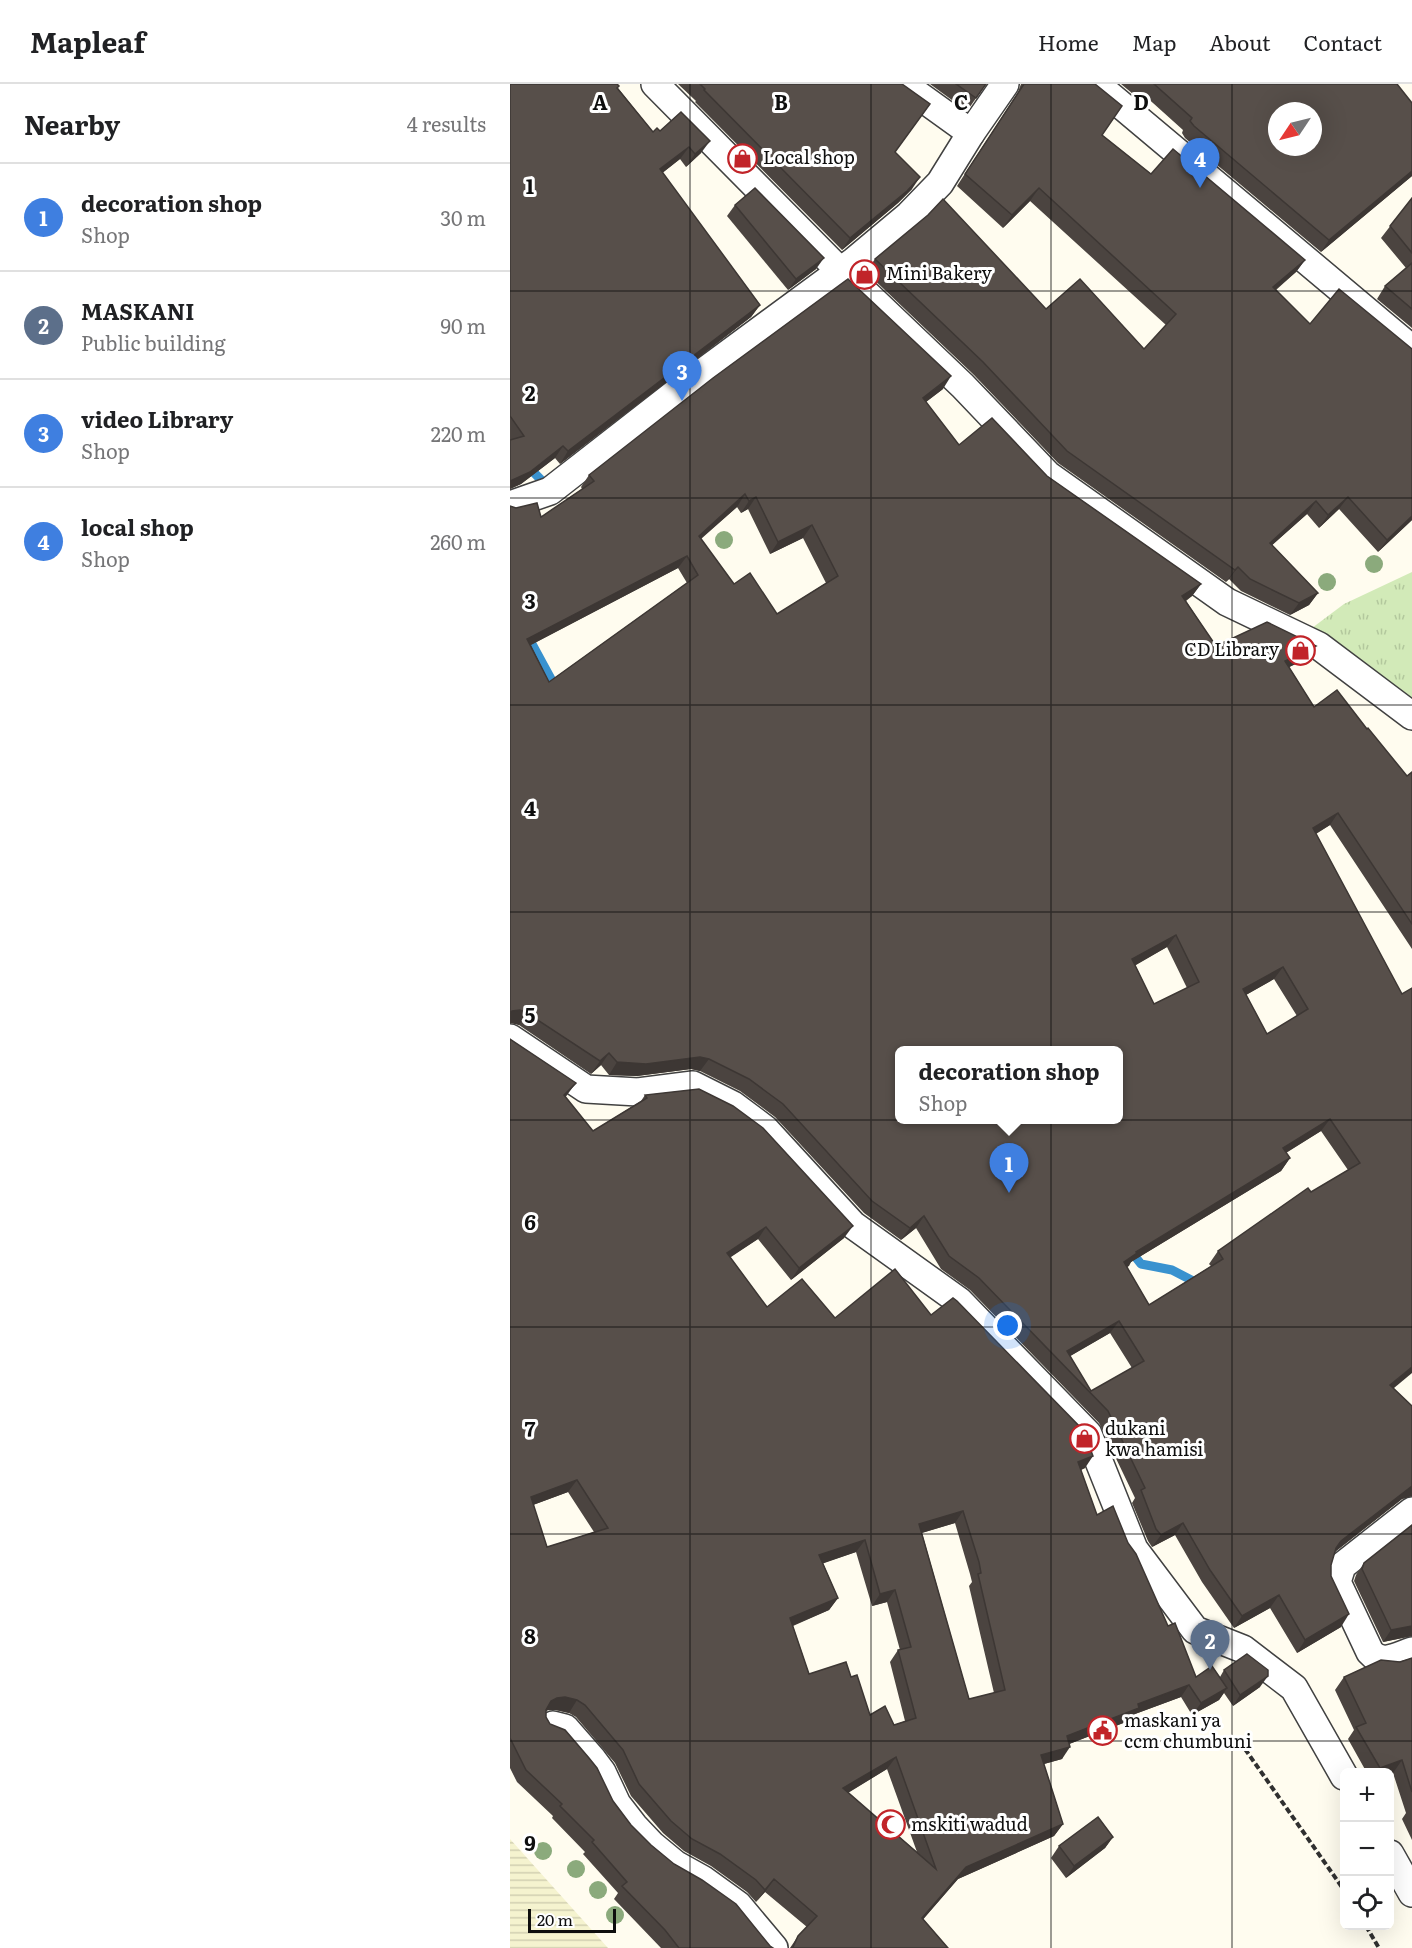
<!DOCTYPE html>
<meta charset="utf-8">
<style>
:root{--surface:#fff;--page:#f6f6f6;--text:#202124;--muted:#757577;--line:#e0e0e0;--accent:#c12429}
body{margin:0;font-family:Literata,serif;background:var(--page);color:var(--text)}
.controls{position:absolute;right:18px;bottom:18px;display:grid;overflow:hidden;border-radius:9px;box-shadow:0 6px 24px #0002}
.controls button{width:54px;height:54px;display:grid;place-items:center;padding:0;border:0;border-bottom:2px solid var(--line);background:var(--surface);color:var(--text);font:30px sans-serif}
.compass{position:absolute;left:758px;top:18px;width:54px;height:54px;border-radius:50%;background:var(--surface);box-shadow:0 6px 24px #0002;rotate:235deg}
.scale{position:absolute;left:18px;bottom:15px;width:88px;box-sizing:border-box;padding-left:6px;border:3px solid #0e0e0e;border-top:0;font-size:16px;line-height:21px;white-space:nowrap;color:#0e0e0e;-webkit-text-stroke:4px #fff;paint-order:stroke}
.you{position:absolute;left:498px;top:1242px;width:21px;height:21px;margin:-15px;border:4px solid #fff;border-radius:50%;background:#1a73e8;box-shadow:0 0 0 9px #1a73e833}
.badge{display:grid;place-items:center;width:39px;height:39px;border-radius:50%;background:var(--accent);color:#fff;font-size:20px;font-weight:700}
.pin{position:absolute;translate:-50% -50px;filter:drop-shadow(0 2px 3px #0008)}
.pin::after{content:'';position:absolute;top:32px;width:21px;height:18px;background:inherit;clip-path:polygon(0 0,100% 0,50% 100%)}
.popup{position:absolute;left:385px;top:962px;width:228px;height:78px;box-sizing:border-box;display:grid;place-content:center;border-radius:9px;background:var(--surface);filter:drop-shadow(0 2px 4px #0005);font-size:20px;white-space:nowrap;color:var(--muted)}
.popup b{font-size:22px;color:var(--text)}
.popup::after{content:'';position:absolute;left:50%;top:100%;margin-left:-12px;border:12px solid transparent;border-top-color:var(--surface)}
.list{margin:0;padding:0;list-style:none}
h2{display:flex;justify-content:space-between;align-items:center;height:78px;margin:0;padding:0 24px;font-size:26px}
h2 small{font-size:20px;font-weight:400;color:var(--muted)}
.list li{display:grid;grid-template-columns:39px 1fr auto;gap:18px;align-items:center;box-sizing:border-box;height:108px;padding:0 24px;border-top:2px solid var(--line)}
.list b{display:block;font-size:22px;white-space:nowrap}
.list p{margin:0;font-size:20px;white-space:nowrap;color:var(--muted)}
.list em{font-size:20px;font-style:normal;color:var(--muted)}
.icon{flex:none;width:33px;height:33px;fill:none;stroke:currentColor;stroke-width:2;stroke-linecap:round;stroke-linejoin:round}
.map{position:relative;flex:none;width:902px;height:1864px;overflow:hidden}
header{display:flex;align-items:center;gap:36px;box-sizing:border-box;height:84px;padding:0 30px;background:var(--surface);border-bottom:2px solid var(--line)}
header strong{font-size:28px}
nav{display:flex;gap:33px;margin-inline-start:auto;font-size:21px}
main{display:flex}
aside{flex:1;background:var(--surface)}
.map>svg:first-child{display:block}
.farmland{fill:url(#farmland-rules)}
.park{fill:url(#park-tufts)}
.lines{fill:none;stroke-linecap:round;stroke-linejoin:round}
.stream{stroke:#3992cf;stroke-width:9}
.minor-casing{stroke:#414141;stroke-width:30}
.path{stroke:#303030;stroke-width:4;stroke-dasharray:6 3;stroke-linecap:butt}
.minor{stroke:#fff;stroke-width:27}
.tree{fill:#8baa7c}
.wall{fill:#4b4440;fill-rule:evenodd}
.shaded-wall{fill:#3d3734}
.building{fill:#574f4a;stroke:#3d3734;stroke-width:1.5;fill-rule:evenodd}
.grid{fill:none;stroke:#0e0e0e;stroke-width:1.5;stroke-opacity:0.55}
.labels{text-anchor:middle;stroke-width:6;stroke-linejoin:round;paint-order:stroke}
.poi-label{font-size:18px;fill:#0e0e0e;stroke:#fff;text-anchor:start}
.grid-label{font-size:20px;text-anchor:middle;font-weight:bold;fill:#0e0e0e;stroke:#fff;stroke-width:6;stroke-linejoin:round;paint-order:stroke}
</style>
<header>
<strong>Mapleaf</strong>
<nav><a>Home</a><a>Map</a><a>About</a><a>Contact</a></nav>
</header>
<main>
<aside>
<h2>Nearby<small>4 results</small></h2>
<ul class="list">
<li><span class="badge" style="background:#3f7fe0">1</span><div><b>decoration shop</b><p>Shop</p></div><em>30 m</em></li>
<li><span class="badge" style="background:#5c6f8a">2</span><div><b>MASKANI</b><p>Public building</p></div><em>90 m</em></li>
<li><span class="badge" style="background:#3f7fe0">3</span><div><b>video Library</b><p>Shop</p></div><em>220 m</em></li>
<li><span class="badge" style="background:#3f7fe0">4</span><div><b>local shop</b><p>Shop</p></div><em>260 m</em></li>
</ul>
</aside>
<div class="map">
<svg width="902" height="1864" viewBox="0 0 902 1864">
<defs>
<pattern id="farmland-rules" width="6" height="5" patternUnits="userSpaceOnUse" patternTransform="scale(1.5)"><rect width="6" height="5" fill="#f5f3cf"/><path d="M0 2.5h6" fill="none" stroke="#d1cfb1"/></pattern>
<pattern id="park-tufts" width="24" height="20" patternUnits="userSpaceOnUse" patternTransform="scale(1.5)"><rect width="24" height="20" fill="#d2eab8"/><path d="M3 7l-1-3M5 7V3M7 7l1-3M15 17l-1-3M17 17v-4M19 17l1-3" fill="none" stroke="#b3c89d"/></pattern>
</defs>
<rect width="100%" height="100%" fill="#fffcef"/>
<path class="farmland" d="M0,1755L98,1864H0Z"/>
<path class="park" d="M902,488V622L827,565L802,544L834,520Z"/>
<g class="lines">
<g class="stream">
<path d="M0,364L38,403"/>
<path d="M16,549L47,606"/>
<path d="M620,1166L631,1180L662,1186L689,1200"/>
</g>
<defs>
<g id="minor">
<path d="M145,0L330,187L345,199L453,302L538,391L717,518L809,562L902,632"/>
<path d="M393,0L461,49"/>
<path d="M586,0L902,265"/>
<path d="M0,421L40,407L185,294L344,177L399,131L430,99L461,49L495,0"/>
<path d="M0,954L76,1005L128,1008L183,1001L223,1021L255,1045L343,1141L449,1217L578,1350L624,1465L685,1546L733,1565L784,1604L834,1692"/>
<path d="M902,1427L832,1482L827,1498L860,1568C872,1582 887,1572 902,1567"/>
<path d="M43,1641L55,1644L83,1676L92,1688L107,1720L124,1742L142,1761L165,1780L192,1795L228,1821L264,1864"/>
<path d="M880,1770L902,1809"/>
</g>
</defs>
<use href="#minor" class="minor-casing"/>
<g class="path">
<path d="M735,1665L834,1806"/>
<path d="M856,1842L869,1864"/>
</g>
<use href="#minor" class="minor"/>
</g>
<g class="tree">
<circle cx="214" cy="456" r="9"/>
<circle cx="864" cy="480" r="9"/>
<circle cx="817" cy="498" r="9"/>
<circle cx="33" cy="1767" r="9"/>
<circle cx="66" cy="1785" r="9"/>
<circle cx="88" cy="1806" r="9"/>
<circle cx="105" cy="1831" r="9"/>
</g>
<g class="wall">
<path d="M0,0L108,4L143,48L150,47L191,69L176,83L170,75L152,89L250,221L241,233L50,380L45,374L11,400L0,405Z"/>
<path d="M168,0H392L420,20L385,68L402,105L388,119L332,166L185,18L186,17Z"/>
<path d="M420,0H476L457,27Z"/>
<path d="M511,0H585L592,51L641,90L795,176L786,188L766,206L800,240L902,265V436L868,468L829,425L809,444L797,430L762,461L808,509L799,521L780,531L731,507L719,495L716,498L548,379L464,291L356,188L365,175L536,225L634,265L656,241L520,117L493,144L447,102L508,8Z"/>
<path d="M611,0H887L902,92L811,168L675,54L672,49L673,46L633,10L629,15Z"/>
<path d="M902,114V244L867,215L875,202L896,184L871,154Z"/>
<path d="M225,121L306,185L278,206L217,132Z"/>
<path d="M433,305L416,318L449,361L537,392L691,500L682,512L676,517L706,562H806L798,574L779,583L804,623L857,645L897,692L902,688V865L820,741L806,750L883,1304L902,1322V1412L892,1415L825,1468L821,1481V1492L831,1543L787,1569L760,1524L724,1544L692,1498L665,1451L642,1463L638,1457L622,1419L625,1414L589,1339L460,1206L431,1185L406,1144L391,1156L354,1129L265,1033L230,1007L190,987L181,985L127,992L99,991L91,981L81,990L9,941L2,938L0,422L31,433L72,405L71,403L79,391ZM227,423L231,429L238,425L260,470L293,454L316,499L267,530L224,500L191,455ZM168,484L177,499L39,598L21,561ZM657,863L677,904L644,920L625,881ZM764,895L787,932L757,950L736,911ZM811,1047L838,1086L708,1167L699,1180L701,1182L639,1221L617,1183L621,1178L771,1087L780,1074L776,1069ZM600,1249L622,1284L581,1307L560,1272Z"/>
<path d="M0,955L57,1011L55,1013L83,1047L131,1017L135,1011L334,1154L281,1196L248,1155L220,1173L257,1223L325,1234L421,1231L575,1384L571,1386L587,1431L618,1459L658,1542L686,1593H710L714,1586L750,1603L723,1622L714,1609L709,1616L682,1631L671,1613L625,1630L621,1636L559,1660L552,1675L534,1680L553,1740L544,1752L448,1795L413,1835L438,1864H280L288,1852L297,1843L255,1808L246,1818L237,1808L201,1782L174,1767L153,1749L121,1712L105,1679L66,1633L59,1629L46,1626H38L36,1627V1633L40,1640L121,1741L141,1761L263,1864H151L104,1815L108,1809L73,1770L75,1768L42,1734L43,1732L7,1698L0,1684ZM58,1408L84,1448L37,1463L23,1421ZM445,1439L460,1490L462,1498L459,1502L484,1609L459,1615L412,1449ZM346,1468L362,1522L377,1518L390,1566H388L380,1578L395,1637L384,1641L360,1631L341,1593L299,1590L283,1542L319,1526L328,1514L313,1479ZM377,1685L407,1768L338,1709Z"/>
<path d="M902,1441V1552L873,1558L844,1497L846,1491L854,1479Z"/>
<path d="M902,1574V1756L892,1735L896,1729L883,1689H857L838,1655L844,1646L825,1606L834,1593Z"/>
<path d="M603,1753L595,1764L556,1794L541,1774L549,1762Z"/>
</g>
<g class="shaded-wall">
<path d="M200,57L191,69L176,83L185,70Z"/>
<path d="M179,63L170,75L141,98L150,85Z"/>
<path d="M902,87V92L811,168L819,156Z"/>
<path d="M410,93L402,105L388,119L332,166L340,154Z"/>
<path d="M529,104L520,117L493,144L502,131Z"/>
<path d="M314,174L306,185L278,206L286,195Z"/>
<path d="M795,176L786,188L754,215L763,203Z"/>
<path d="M250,221L241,233L50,380L58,367Z"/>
<path d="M441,292L433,305L404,327L413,314Z"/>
<path d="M53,362L45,374L11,400L0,405V397Z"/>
<path d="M235,410L227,423L180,464L189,452Z"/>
<path d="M246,413L238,425L231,429L239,417Z"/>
<path d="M838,413L829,425L809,444L818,431Z"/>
<path d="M806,417L797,430L751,471L760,459Z"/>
<path d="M902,432V436L868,468L877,456Z"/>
<path d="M302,441L293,454L260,470L268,458Z"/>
<path d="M177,472L168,484L9,567L17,555Z"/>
<path d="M728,483L719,495L716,498L725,486Z"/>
<path d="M691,500L682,512L664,524L672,512Z"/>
<path d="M808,509L799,521L780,531L789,519Z"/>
<path d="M806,562L798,574L767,589L775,577Z"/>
<path d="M828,729L820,741L795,756L803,744Z"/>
<path d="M666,851L657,863L614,888L622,875Z"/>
<path d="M773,883L764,895L725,917L733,905Z"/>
<path d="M10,926L17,929L9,941L0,939V929L2,927Z"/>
<path d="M99,969L91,981L81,990L90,977Z"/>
<path d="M190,973L199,975L190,987L181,985L127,992L99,991L107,978Z"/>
<path d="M66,999L57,1011L45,1023L54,1011Z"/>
<path d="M820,1035L811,1047L764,1076L773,1064Z"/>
<path d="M780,1074L771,1087L621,1178L619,1182L605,1190L614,1178L626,1168Z"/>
<path d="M414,1132L406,1144L391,1156L400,1144Z"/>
<path d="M343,1142L334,1154L281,1196L289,1184Z"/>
<path d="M256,1143L248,1155L209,1181L217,1169Z"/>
<path d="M609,1237L600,1249L550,1278L557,1267Z"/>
<path d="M902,1283V1289L872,1314L880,1301Z"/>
<path d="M583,1372L575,1384L559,1391L568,1378Z"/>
<path d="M67,1396L58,1408L12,1425L21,1413Z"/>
<path d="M902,1402V1412L892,1415L822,1470L831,1457Z"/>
<path d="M453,1427L445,1439L401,1452L409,1440Z"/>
<path d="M673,1439L665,1451L642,1463L651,1451Z"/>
<path d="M355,1456L346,1468L300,1484L309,1471Z"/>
<path d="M385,1506L377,1518L362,1522L370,1510Z"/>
<path d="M769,1511L760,1524L724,1544L732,1532Z"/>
<path d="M328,1514L319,1526L272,1546L280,1534Z"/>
<path d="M839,1530L831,1543L787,1569L795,1556Z"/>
<path d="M902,1542V1552L873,1558L881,1546Z"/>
<path d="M758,1592L750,1603L723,1622L730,1611Z"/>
<path d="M679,1601L671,1613L625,1630L621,1636L549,1664L557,1652L628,1620Z"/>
<path d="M717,1604L709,1616L682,1631L691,1619Z"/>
<path d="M55,1613L67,1616L59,1629L46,1626H38L32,1630L41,1617L47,1614Z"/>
<path d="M560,1663L552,1675L523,1683L531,1671Z"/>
<path d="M386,1673L377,1685L324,1717L333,1704Z"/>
<path d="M892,1676L883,1689L879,1690V1689H867L870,1684Z"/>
<path d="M553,1740L544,1752L448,1795L404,1846L412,1834L456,1783Z"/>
<path d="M603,1753L595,1764L556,1794L564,1782Z"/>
<path d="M264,1795L255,1808L246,1818L255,1806Z"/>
</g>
<g class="building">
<path d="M0,0H107L109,2L107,4L143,48L147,44L150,47L171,28L200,57L185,70L179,63L150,85L250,221L58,367L53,362L20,388L0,397V356L14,352L0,332Z"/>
<path d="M190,0H392L420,20L385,68L410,93L397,107L340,154L194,6L195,5Z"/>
<path d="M446,0H476L466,14Z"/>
<path d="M514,0H585L612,22L592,51L641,90L663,65L795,176L763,203L800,240L829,205L902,265V432L877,456L838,413L818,431L806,417L760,459L808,509L789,519L740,495L728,483L725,486L557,367L473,278L365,175L418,131L433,115L536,225L570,195L634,265L666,230L529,104L502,131L455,90Z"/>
<path d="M644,0H887L902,19V87L819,156L684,42L680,37L682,34ZM767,27H803V63H767Z"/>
<path d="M245,104L314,174L286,195L225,121Z"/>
<path d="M902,114V169L880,142Z"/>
<path d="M902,179V225L875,202Z"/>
<path d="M338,195L441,292L413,314L449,361L482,334L537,392L691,500L672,512L706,562L757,538L806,562L775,577L804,623L827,606L857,645L858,644L897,692L902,688V840L828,729L803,744L892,910L902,904V1283L880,1301L902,1322V1402L831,1457L826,1464L821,1481V1492L839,1530L795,1556L769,1511L732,1532L700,1486L673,1439L651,1451L646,1445L631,1406L635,1404L598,1327L469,1194L439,1172L414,1132L400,1144L362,1117L273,1020L239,995L199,975L190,973L136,980L107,978L99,969L90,977L17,929L10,926L2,927L0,929V422L6,424L27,419L31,433L84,397L79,391L203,294ZM235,410L239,417L246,413L268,458L302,441L328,492L267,530L240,489L224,500L189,452ZM177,472L188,491L39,598L17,555ZM666,851L689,898L644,920L622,875ZM773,883L798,925L757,950L733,905ZM390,966H609V1035H390ZM820,1035L850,1079L801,1108L798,1104L708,1167L713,1175L639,1221L614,1178L627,1169L626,1168L780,1074L773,1064ZM609,1237L634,1277L581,1307L557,1267Z"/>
<path d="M0,955L66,999L54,1011L83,1047L137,1014L135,1011L189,1005L223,1022L253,1044L343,1142L289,1184L256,1143L217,1169L257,1223L292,1195L325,1234L385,1185L421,1231L443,1214L447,1217L573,1346L583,1372L568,1378L587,1431L603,1422L618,1459L626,1470L658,1542L665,1539L686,1593L702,1582L717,1604L691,1619L679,1601L628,1620L629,1624L557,1652L560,1663L531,1671L553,1740L456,1783L412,1834L438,1864H281L283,1863L288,1852L307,1832L264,1795L255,1806L246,1796L210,1770L182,1755L161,1737L129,1700L113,1666L75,1621L67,1616L55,1613L47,1614L41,1617L36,1626V1633L40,1640L55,1646L79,1674L87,1684L103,1717L121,1741L141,1761L164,1780L192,1796L226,1820L260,1862L263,1864H169L155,1846L112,1802L117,1798L82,1758L84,1756L50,1722L52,1720L16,1686L0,1654ZM67,1396L98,1444L37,1463L21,1413ZM453,1427L469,1478L471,1489L468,1490L495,1606L459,1615L409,1440ZM355,1456L370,1510L385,1506L401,1563L388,1566L406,1634L384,1641L375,1622L360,1631L347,1591L341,1593L336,1578L299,1590L280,1534L328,1514L309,1471ZM386,1673L426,1785L333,1704Z"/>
<path d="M902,1441V1542L881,1546L852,1485L854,1479Z"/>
<path d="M737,1570L758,1586V1592L730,1611L714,1586Z"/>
<path d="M902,1574V1708L892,1676L870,1684L846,1643L856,1639L834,1593L871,1576L890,1578Z"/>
<path d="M588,1733L603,1753L564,1782L549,1762Z"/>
</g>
<path class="grid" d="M180,0V1864M361,0V1864M541,0V1864M722,0V1864M0,207H902M0,414H902M0,621H902M0,828H902M0,1036H902M0,1243H902M0,1450H902M0,1657H902"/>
<defs>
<symbol id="shop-ring" viewBox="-11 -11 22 22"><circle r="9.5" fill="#fff" stroke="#c12429" stroke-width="1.5"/><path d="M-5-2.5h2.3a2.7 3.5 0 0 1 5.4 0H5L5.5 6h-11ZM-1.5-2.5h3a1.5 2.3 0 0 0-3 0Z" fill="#c12429"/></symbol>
<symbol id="civic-ring" viewBox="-11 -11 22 22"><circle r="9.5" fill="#fff" stroke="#c12429" stroke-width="1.5"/><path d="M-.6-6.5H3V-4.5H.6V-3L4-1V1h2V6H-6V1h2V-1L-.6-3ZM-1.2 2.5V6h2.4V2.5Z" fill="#c12429"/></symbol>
<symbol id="mosque-ring" viewBox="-11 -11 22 22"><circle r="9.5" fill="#fff" stroke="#c12429" stroke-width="1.5"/><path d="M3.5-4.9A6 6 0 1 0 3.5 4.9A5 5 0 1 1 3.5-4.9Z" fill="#c12429"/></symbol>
</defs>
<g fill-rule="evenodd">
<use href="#shop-ring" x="216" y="58" width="33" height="33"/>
<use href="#shop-ring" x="338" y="174" width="33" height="33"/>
<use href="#shop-ring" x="774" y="550" width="33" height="33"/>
<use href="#shop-ring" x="558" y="1338" width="33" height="33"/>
<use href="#civic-ring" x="576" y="1630" width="33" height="33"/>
<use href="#mosque-ring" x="364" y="1724" width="33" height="33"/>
</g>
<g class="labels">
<g class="poi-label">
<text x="253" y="80">Local shop</text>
<text x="376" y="196">Mini Bakery</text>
<text x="769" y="572" text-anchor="end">CD Library</text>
<text x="595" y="1351">dukani<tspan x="595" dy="21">kwa hamisi</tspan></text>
<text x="614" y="1643">maskani ya<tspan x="614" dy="21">ccm chumbuni</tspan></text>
<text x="401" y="1747">mskiti wadud</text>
</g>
</g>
<g class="grid-label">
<text x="90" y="26">A</text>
<text x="271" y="26">B</text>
<text x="451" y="26">C</text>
<text x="631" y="26">D</text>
<text x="20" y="110">1</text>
<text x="20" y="317">2</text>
<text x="20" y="525">3</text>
<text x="20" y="732">4</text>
<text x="20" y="939">5</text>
<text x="20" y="1146">6</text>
<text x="20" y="1353">7</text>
<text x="20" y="1560">8</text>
<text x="20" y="1767">9</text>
</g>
</svg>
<div class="controls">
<button>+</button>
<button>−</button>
<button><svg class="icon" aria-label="locate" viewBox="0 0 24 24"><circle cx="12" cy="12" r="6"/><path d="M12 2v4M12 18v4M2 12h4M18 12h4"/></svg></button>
</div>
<svg class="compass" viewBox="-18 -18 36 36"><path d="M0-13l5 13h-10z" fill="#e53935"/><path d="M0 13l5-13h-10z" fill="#757577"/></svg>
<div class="scale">20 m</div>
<div class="you"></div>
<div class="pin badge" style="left:499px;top:1109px;background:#3f7fe0">1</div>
<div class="popup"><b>decoration shop</b>Shop</div>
<div class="pin badge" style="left:700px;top:1586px;background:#5c6f8a">2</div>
<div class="pin badge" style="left:172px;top:317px;background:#3f7fe0">3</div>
<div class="pin badge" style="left:690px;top:104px;background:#3f7fe0">4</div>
</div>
</main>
